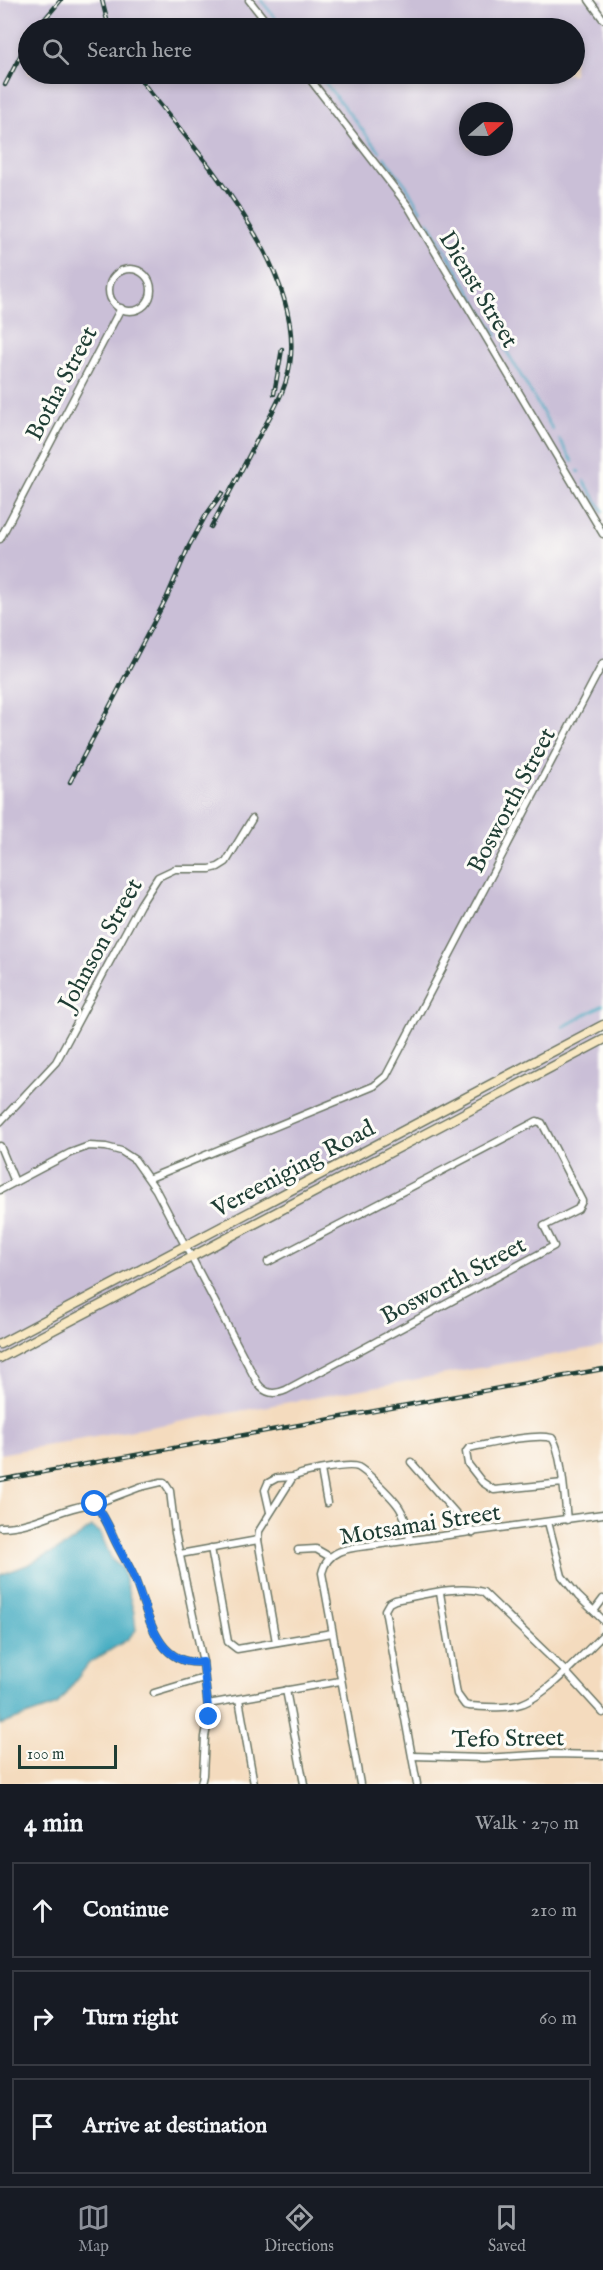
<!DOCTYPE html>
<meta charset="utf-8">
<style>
:root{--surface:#171b24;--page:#20242c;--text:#f1f3f6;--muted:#9ea1a6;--line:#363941;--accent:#8c9099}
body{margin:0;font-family:"IM FELL English",serif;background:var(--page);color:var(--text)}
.compass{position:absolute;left:459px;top:102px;width:54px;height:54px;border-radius:50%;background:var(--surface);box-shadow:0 3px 9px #0003;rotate:70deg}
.scale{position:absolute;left:18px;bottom:15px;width:99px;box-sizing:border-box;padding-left:6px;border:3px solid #1f3d34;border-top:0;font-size:16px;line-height:21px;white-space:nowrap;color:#1f3d34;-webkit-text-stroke:4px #fdfcf7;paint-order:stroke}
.stop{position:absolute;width:18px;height:18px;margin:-14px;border:4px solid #1a73e8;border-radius:50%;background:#fff}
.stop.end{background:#1a73e8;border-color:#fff;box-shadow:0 2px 6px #0008}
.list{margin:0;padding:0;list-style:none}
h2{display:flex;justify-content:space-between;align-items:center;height:78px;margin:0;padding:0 24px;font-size:26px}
h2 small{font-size:20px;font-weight:400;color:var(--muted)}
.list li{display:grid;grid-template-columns:39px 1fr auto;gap:18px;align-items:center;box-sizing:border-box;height:96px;margin:0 12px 12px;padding:0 12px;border:2px solid var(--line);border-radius:0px}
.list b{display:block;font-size:22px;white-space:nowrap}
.list em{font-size:20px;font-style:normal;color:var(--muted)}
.icon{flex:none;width:33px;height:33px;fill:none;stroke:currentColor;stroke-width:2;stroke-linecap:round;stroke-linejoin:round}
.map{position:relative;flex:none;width:603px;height:1784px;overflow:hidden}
.search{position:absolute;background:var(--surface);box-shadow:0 3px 9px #0003;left:18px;right:18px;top:18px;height:66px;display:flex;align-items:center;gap:15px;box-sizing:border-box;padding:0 21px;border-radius:33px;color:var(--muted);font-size:22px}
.sheet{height:402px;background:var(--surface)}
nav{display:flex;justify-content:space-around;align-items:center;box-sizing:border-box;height:84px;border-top:2px solid var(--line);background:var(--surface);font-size:16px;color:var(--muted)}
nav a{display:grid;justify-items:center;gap:3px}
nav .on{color:var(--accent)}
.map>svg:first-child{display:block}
.industrial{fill:#cabfd7;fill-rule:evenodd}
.water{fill:#42abc1;stroke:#30747a;stroke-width:1.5}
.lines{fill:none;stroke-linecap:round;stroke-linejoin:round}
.stream{stroke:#42abc1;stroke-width:2}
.street-casing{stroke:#6a7464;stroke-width:9}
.secondary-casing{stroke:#6a7464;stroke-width:11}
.street{stroke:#fff;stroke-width:6}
.secondary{stroke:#f8e8c3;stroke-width:8}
.rail-casing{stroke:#1f3d34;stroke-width:4.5}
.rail{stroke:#fdfcf7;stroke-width:2;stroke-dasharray:7;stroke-linecap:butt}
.route{stroke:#1a73e8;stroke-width:8}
.labels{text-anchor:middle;stroke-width:6;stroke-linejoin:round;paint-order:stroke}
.street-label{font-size:24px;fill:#1f3d34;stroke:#fdfcf7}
</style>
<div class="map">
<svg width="603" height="1784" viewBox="0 0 603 1784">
<rect width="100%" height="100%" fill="#fdfcf7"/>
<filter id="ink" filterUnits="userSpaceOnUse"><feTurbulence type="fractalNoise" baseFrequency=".0167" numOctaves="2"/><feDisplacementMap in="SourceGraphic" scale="12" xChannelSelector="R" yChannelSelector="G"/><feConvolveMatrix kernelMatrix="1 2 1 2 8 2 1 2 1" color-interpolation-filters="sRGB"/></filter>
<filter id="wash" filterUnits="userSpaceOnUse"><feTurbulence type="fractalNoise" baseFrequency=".008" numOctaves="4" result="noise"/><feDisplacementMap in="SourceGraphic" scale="24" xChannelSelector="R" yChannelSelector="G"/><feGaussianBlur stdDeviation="1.35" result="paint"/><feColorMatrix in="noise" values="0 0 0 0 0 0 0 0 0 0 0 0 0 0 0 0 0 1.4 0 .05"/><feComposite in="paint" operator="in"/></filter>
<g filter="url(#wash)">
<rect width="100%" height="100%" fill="#f4dbbe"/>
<path class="industrial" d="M0,0H603V1346L0,1454ZM28,28H574V74H28ZM468,111H504V147H468Z"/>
<path class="water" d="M92,1527L101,1534L112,1560L122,1568L134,1613L136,1630L127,1640L89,1663L57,1705L0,1725V1575L27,1565L65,1546Z"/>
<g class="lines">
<g class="stream">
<path d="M261,0L283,28"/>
<path d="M318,74L380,152"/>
<path d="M384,157L406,185L421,211"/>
<path d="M428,221L497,336"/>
<path d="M503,345L553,430"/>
<path d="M559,439L573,462"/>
<path d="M578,471L579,472"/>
<path d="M584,481L603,511"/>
<path d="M563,1027L603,1005"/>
</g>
</g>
</g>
<g filter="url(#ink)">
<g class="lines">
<defs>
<g id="street">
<path d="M249,0L271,28"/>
<path d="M589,0L603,19"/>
<path d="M306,74L408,206L603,534"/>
<circle cx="130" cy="290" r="21"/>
<path d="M0,539L121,308"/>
<path d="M0,1122L56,1062L140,905L158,877L175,869H210L218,867L226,862L252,819"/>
<path d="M0,1146L15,1182"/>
<path d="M150,1178L374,1086L386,1076L603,663"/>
<path d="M0,1190L70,1153L89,1146L106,1147L121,1151L135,1160L156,1190L258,1384C266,1394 274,1395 286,1390L554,1246L544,1226L578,1209L582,1201L542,1123L537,1121L268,1262"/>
<path d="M411,1462L473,1533"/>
<path d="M321,1470L327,1503"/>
<path d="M563,1483L494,1490L482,1482L468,1464L466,1452L469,1448C490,1444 534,1433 552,1438C562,1449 565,1503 567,1520"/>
<path d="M95,1504L140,1487L161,1482H164L170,1491L175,1533L203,1662L209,1717L205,1737L203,1775L201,1784"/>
<path d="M270,1512L265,1490L268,1483L277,1478L293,1477"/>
<path d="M548,1522L562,1576L578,1596L603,1620"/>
<path d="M0,1527C33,1528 62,1506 95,1504C103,1514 108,1524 113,1536C119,1550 128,1563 134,1577C148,1611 155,1667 203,1662"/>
<path d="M211,1548L228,1642L237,1649L332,1633"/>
<path d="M298,1550L316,1549L330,1557"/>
<path d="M180,1554L258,1540"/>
<path d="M440,1593L457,1694L465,1705L469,1706C485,1707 505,1709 521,1704C546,1696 583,1654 603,1635"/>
<path d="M594,1611L603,1599"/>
<path d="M276,1642L258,1540L259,1531L293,1477C303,1472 348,1463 358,1467C364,1470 371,1477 376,1482C397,1502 406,1511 410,1540"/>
<path d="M286,1690L304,1784"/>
<path d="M154,1693L204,1678"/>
<path d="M239,1699L254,1784"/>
<path d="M208,1704L340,1681"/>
<path d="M413,1756L484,1758L552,1754L603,1755"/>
<path d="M360,1784L322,1573C328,1547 353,1548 375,1545L603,1514"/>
<path d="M417,1784L385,1610L389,1603L395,1600C423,1595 456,1585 483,1592L565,1671L603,1713"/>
</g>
<g id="secondary">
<path d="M0,1344L603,1025"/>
<path d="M0,1358L603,1040"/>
</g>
</defs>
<use href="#street" class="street-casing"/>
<use href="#secondary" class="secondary-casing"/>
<use href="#street" class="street"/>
<use href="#secondary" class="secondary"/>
<defs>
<g id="rail">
<path d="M102,0L109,28"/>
<path d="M37,28L61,0"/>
<path d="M136,74C193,149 319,278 286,381C280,401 268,420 258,438C243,468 227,497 211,527"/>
<path d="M5,85L28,41"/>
<path d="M274,394L282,349"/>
<path d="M70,782L167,597L189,546L206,515L222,493"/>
<path d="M0,1480L603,1369"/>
</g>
</defs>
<use href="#rail" class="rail-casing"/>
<use href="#rail" class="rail"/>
</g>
</g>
<g class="lines" filter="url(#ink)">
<path class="route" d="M95,1504C103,1514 108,1524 113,1536C119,1550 128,1563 134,1577C148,1611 155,1667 203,1662L209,1717"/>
</g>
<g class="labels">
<g class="street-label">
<text transform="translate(479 289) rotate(59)" y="8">Dienst Street</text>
<text transform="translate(61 383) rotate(-62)" y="8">Botha Street</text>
<text transform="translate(511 800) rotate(-62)" y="8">Bosworth Street</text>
<text transform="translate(100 944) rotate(-61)" y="8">Johnson Street</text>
<text transform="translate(293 1168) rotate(-28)" y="8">Vereeniging Road</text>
<text transform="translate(453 1280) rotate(-28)" y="8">Bosworth Street</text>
<text transform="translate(420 1524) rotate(-9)" y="8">Motsamai Street</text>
<text transform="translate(508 1738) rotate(-1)" y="8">Tefo Street</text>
</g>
</g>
</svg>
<svg class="compass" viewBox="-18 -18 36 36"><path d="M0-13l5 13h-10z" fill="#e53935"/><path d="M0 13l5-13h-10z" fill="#9ea1a6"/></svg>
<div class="scale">100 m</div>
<div class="stop" style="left:95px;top:1504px"></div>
<div class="stop end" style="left:209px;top:1717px"></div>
<div class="search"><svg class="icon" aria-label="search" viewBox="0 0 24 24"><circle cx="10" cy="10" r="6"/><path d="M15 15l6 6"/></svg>Search here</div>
</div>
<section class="sheet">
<h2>4 min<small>Walk · 270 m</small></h2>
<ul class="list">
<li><svg class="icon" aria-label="ahead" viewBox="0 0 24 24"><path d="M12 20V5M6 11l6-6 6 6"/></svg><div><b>Continue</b></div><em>210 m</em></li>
<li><svg class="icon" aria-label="right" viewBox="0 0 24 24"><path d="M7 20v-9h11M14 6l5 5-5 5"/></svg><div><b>Turn right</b></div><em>60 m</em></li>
<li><svg class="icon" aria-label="arrive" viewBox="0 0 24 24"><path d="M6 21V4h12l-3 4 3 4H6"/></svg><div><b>Arrive at destination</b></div></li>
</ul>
</section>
<nav>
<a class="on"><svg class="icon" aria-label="map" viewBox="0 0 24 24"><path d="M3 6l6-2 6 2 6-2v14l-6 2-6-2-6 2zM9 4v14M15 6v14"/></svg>Map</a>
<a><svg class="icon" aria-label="directions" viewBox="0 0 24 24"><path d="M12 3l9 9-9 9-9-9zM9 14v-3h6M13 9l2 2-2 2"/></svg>Directions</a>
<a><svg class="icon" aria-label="saved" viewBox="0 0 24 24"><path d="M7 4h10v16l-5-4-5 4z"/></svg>Saved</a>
</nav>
